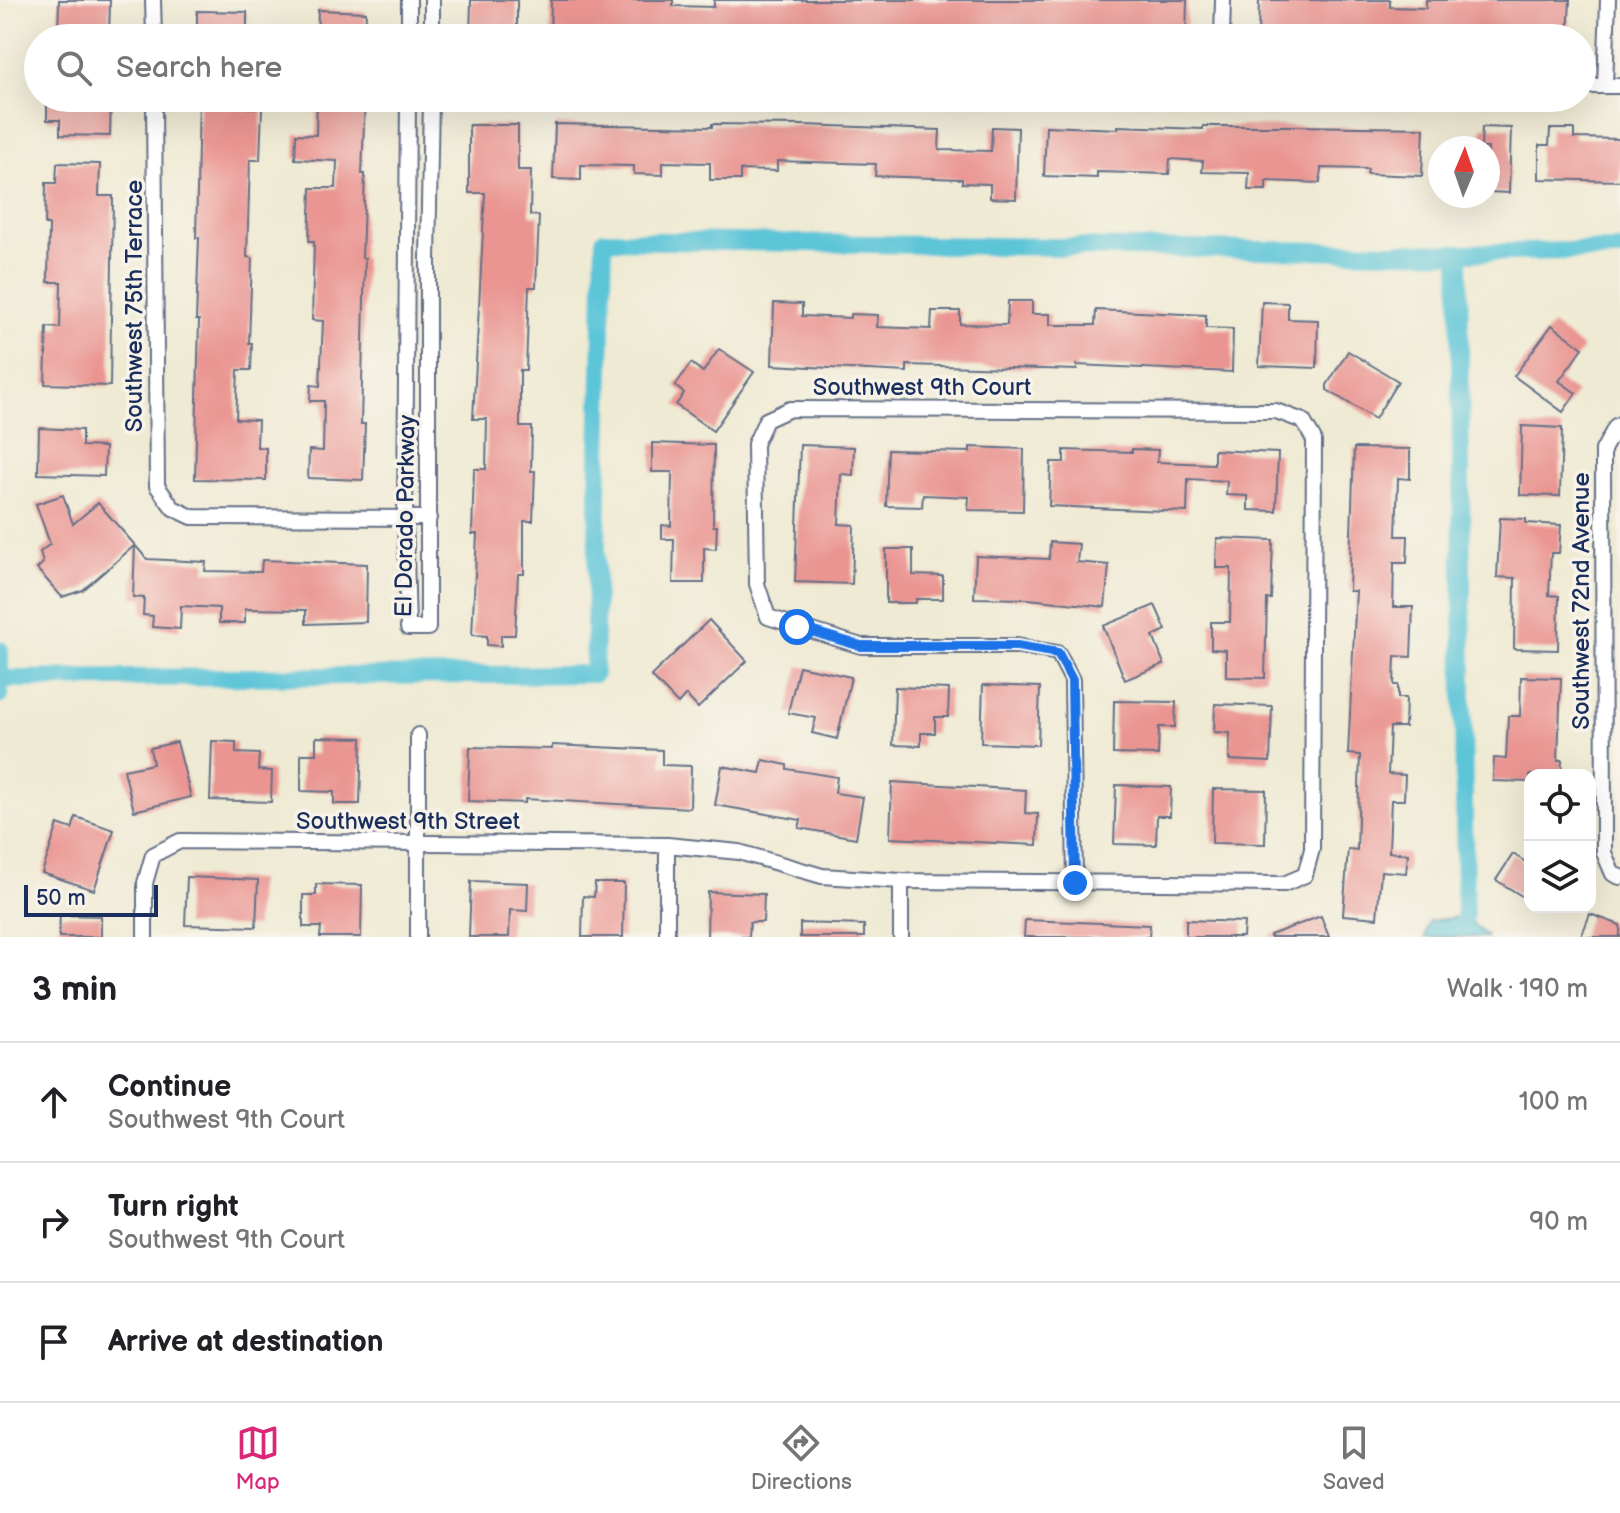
<!DOCTYPE html>
<meta charset="utf-8">
<style>
:root{--surface:#fff;--page:#f2f2f2;--text:#202124;--muted:#757577;--line:#e0e0e0;--accent:#db2777}
body{margin:0;font-family:"Balsamiq Sans",sans-serif;background:var(--page);color:var(--text)}
.controls{position:absolute;right:24px;bottom:24px;display:grid;overflow:hidden;border-radius:16px;box-shadow:0 8px 32px #0002}
.controls button{width:72px;height:72px;display:grid;place-items:center;padding:0;border:0;border-bottom:2px solid var(--line);background:var(--surface);color:var(--text);font:40px sans-serif}
.compass{position:absolute;left:1428px;top:136px;width:72px;height:72px;border-radius:50%;background:var(--surface);box-shadow:0 8px 32px #0002;rotate:2deg}
.scale{position:absolute;left:24px;bottom:20px;width:134px;box-sizing:border-box;padding-left:8px;border:4px solid #1b2f5e;border-top:0;font-size:22px;line-height:28px;white-space:nowrap;color:#1b2f5e;-webkit-text-stroke:6px #f7f3e8;paint-order:stroke}
.stop{position:absolute;width:24px;height:24px;margin:-18px;border:6px solid #1a73e8;border-radius:50%;background:#fff}
.stop.end{background:#1a73e8;border-color:#fff;box-shadow:0 2px 8px #0008}
.list{margin:0;padding:0;list-style:none}
h2{display:flex;justify-content:space-between;align-items:center;height:104px;margin:0;padding:0 32px;font-size:34px}
h2 small{font-size:26px;font-weight:400;color:var(--muted)}
.list li{display:grid;grid-template-columns:52px 1fr auto;gap:24px;align-items:center;box-sizing:border-box;height:120px;padding:0 32px;border-top:2px solid var(--line)}
.list b{display:block;font-size:30px;white-space:nowrap}
.list p{margin:0;font-size:26px;white-space:nowrap;color:var(--muted)}
.list em{font-size:26px;font-style:normal;color:var(--muted)}
.icon{flex:none;width:44px;height:44px;fill:none;stroke:currentColor;stroke-width:2;stroke-linecap:round;stroke-linejoin:round}
.map{position:relative;flex:none;width:1620px;height:937px;overflow:hidden}
.search{position:absolute;background:var(--surface);box-shadow:0 8px 32px #0002;left:24px;right:24px;top:24px;height:88px;display:flex;align-items:center;gap:20px;box-sizing:border-box;padding:0 28px;border-radius:44px;color:var(--muted);font-size:30px}
.sheet{height:464px;background:var(--surface)}
nav{display:flex;justify-content:space-around;align-items:center;box-sizing:border-box;height:112px;border-top:2px solid var(--line);background:var(--surface);font-size:22px;color:var(--muted)}
nav a{display:grid;justify-items:center;gap:4px}
nav .on{color:var(--accent)}
.map>svg:first-child{display:block}
.water{fill:#5cc5d8;stroke:#3c7a9b;stroke-width:2}
.lines{fill:none;stroke-linecap:round;stroke-linejoin:round}
.canal{stroke:#5cc5d8;stroke-width:18}
.building{fill:#ea9592}
.street-casing{stroke:#657087;stroke-width:18}
.street{stroke:#fff;stroke-width:14}
.route{stroke:#1a73e8;stroke-width:10}
.labels{text-anchor:middle;stroke-width:7;stroke-linejoin:round;paint-order:stroke}
.street-label{font-size:24px;fill:#1b2f5e;stroke:#f7f3e8}
</style>
<div class="map">
<svg width="1620" height="937" viewBox="0 0 1620 937">
<rect width="100%" height="100%" fill="#f7f3e8"/>
<filter id="ink" filterUnits="userSpaceOnUse"><feTurbulence type="fractalNoise" baseFrequency=".0125" numOctaves="2"/><feDisplacementMap in="SourceGraphic" scale="16" xChannelSelector="R" yChannelSelector="G"/><feConvolveMatrix kernelMatrix="1 2 1 2 8 2 1 2 1" color-interpolation-filters="sRGB"/></filter>
<filter id="wash" filterUnits="userSpaceOnUse"><feTurbulence type="fractalNoise" baseFrequency=".006" numOctaves="4" result="noise"/><feDisplacementMap in="SourceGraphic" scale="32" xChannelSelector="R" yChannelSelector="G"/><feGaussianBlur stdDeviation="1.8" result="paint"/><feColorMatrix in="noise" values="0 0 0 0 0 0 0 0 0 0 0 0 0 0 0 0 0 1.4 0 .05"/><feComposite in="paint" operator="in"/></filter>
<g filter="url(#wash)">
<rect width="100%" height="100%" fill="#efead3"/>
<path class="water" d="M1465,916L1487,937H1425L1429,921Z"/>
<g class="lines">
<g class="canal">
<path d="M0,650V695"/>
<path d="M0,679L594,674L604,240L1459,253"/>
<path d="M1465,916L1459,253L1620,250"/>
</g>
</g>
<g id="blocks">
<g class="building">
<path d="M59,0H110L109,38H58Z"/>
<path d="M471,0H517V38H470Z"/>
<path d="M551,0H673V6L714,7V0H1187L1186,38L550,37Z"/>
<path d="M1259,0H1390V7L1426,8V0H1570L1568,38H1258Z"/>
<path d="M318,10L366,12L365,38H317Z"/>
<path d="M197,11L247,12V38H197Z"/>
<path d="M47,98H111L110,136L60,135V120H47Z"/>
<path d="M199,98H249L248,108H262L260,160H250L247,257L252,258L249,343H252L251,370H238L236,419L258,420L257,447L266,448V480L195,479L199,320H196L199,238H196Z"/>
<path d="M317,98H365L362,174H365L362,258H365L361,424H365L363,480L308,478L309,450L323,451L324,401H310L311,385L320,386L323,321L312,320L314,241H309L311,188H336L337,161L295,159L296,134L316,135Z"/>
<path d="M555,124L712,127V124L804,125L940,130L939,150L991,151L992,127L1018,128L1016,199L990,198V184L962,183V179L875,176L876,164L777,161V171L740,170V180H710V163L663,162V175L634,174V166L581,165V180L553,179Z"/>
<path d="M469,125H518V170H531L530,215L539,216L536,287H529L526,370H520V427H532L531,471H535L533,521H524V574H518L515,635H501V646L487,645V636L472,635L477,534H472L474,469H486L487,419H473L485,193H469Z"/>
<path d="M1046,126L1118,129V126L1203,129V126H1293L1424,128L1422,176L1367,174L1368,169L1321,168L1320,183L1266,181V190H1248L1249,173L1202,172L1203,161L1170,159L1169,174L1097,172V178L1044,176Z"/>
<path d="M1482,127L1511,128L1509,193L1488,192V148H1481Z"/>
<path d="M1550,129H1574V138L1620,139V181L1539,179V145H1549Z"/>
<path d="M57,163L100,164L99,196H113L110,386L45,384L47,327L60,328L61,282H48L49,225H45L46,183H56Z"/>
<path d="M1008,301H1032V314H1050V325H1095L1096,310L1206,315V328L1233,329L1232,372L1077,365V370L907,365V372L772,365L774,303L802,304V316L850,318V314L878,315L877,327L931,329L932,311H960V324L1007,325Z"/>
<path d="M1262,302L1288,303V319L1318,320L1317,368L1259,366Z"/>
<path d="M1552,325L1583,348L1559,381L1576,393L1563,412L1514,376Z"/>
<path d="M719,349L754,372L713,431L676,405L684,393L675,386L691,363L703,372Z"/>
<path d="M1348,351L1398,381L1375,419L1327,390V385Z"/>
<path d="M1522,426L1562,428L1560,496L1520,495Z"/>
<path d="M39,428L82,430V446L105,447L104,476L38,474Z"/>
<path d="M652,443L714,445L713,526H717L716,549L704,548V583H673L674,539H662V525L671,526L672,472H652Z"/>
<path d="M800,445L854,447L853,475L841,474L839,524L854,525L852,584L795,582Z"/>
<path d="M970,447L1024,449L1023,511L968,510L969,497L923,495L922,507L886,506L888,450L970,452Z"/>
<path d="M1354,448L1410,449V479L1398,478L1396,536H1408L1407,563H1394L1393,607H1413L1411,657L1395,656L1394,685H1398V698H1406L1405,727H1390L1388,774L1405,775L1404,800H1391L1389,852L1408,854L1406,873L1381,871L1377,918L1343,915L1348,849L1357,850L1360,755L1348,754L1356,591H1349Z"/>
<path d="M1132,449L1158,450L1157,462L1214,464V450L1278,453L1276,511L1248,510V496L1226,495L1227,481L1188,479L1187,512L1049,506L1051,462H1064V450L1132,452Z"/>
<path d="M63,495L73,524L98,503L147,559L206,562L205,571L261,572L262,560L367,564L366,622L306,624V610L245,609V623H219V608L181,606L180,629L152,627L153,616L143,615L144,598L133,597L135,545L83,590L62,597L37,569L43,563L40,552L50,544L36,504Z"/>
<path d="M1500,518L1526,519V523L1561,525L1559,553H1551L1549,595L1559,596L1558,650L1514,649L1515,578L1497,577Z"/>
<path d="M1217,538L1273,540L1271,599H1267L1265,678L1226,677V650L1211,649V622H1230L1231,568H1216Z"/>
<path d="M1050,542L1079,544L1077,562L1109,565L1105,607L1028,599L974,598L976,556L1049,559Z"/>
<path d="M886,549H913V575L943,576V599H916V603H886Z"/>
<path d="M1155,605L1166,630L1153,636L1164,664L1125,680L1103,626Z"/>
<path d="M709,620L747,661L698,708L686,695L678,704L651,676Z"/>
<path d="M799,666L851,677L837,739L812,733L816,718L788,713Z"/>
<path d="M1521,677L1561,678L1558,760H1562L1561,775H1530V782L1493,781L1494,758L1506,759L1508,716H1520Z"/>
<path d="M983,685L1040,687L1038,745L981,743Z"/>
<path d="M895,687L949,689L948,717H935V733H921V746L893,745Z"/>
<path d="M1114,701L1176,702L1175,727H1159L1158,755L1113,754Z"/>
<path d="M1215,704L1272,706L1270,762L1229,760L1230,733L1214,732Z"/>
<path d="M316,737L362,738L360,804H334V792L301,791V754H316Z"/>
<path d="M212,741L236,742V753L259,754L258,770L272,771L271,802L210,800Z"/>
<path d="M177,742L191,797L134,811L124,770L153,764L150,748Z"/>
<path d="M552,745L662,750V765L691,766L690,808L525,799V803L468,801L470,747L552,749Z"/>
<path d="M763,760L787,765V769L837,777L835,793L863,797L856,838L799,828L801,820L715,805L722,766L760,773Z"/>
<path d="M892,782L1026,790L1025,813L1038,814L1037,845L890,838Z"/>
<path d="M1116,785L1171,787L1170,816H1157L1156,845L1114,844Z"/>
<path d="M1213,789L1266,790L1265,844L1212,843Z"/>
<path d="M76,817L114,830L94,890L42,873L58,824L72,829Z"/>
<path d="M1513,854L1530,865V901L1496,880Z"/>
<path d="M187,877L258,880L256,927L185,925Z"/>
<path d="M471,881L528,883L527,911L510,910L509,937H469Z"/>
<path d="M595,883H624L623,937H582L583,896L594,897Z"/>
<path d="M316,884L362,885L361,937H320L321,927H303V895H316Z"/>
<path d="M708,892L764,894L763,922H750L749,937H707Z"/>
<path d="M1590,914L1620,925V937H1581Z"/>
<path d="M60,915L101,916V937H59Z"/>
<path d="M1321,916L1329,937H1270V935Z"/>
<path d="M1025,920L1150,925L1149,937H1024Z"/>
<path d="M1186,920L1244,922L1243,937H1186Z"/>
<path d="M800,923L864,925V937H800Z"/>
</g>
</g>
</g>
<g filter="url(#ink)">
<use href="#blocks" fill-opacity="0" stroke="#657087" stroke-width="2"/>
<g class="lines">
<defs>
<g id="street">
<path d="M153,0L154,38"/>
<path d="M409,38V0"/>
<path d="M432,38V0"/>
<path d="M1222,38L1223,0"/>
<path d="M1582,86H1620"/>
<path d="M1605,86L1608,0"/>
<path d="M154,98L157,486L173,508L192,517L429,518"/>
<path d="M408,98L405,519L408,628H428V259L431,98"/>
<path d="M1620,424L1616,426L1603,450L1604,853L1613,874L1620,877"/>
<path d="M901,881V937"/>
<path d="M145,937V883L153,855L180,841L667,845L739,852L822,876L901,881L1284,884L1305,875L1312,849L1314,440L1303,421L1276,411L790,409L766,420L755,444L757,584L768,617L861,646H1017L1058,653L1072,680L1075,883"/>
<path d="M418,937V735"/>
<path d="M667,937V845"/>
</g>
</defs>
<use href="#street" class="street-casing"/>
<use href="#street" class="street"/>
</g>
</g>
<g class="lines" filter="url(#ink)">
<path class="route" d="M797,627L861,646H1017L1058,653L1072,680L1075,883"/>
</g>
<g class="labels">
<g class="street-label">
<text transform="translate(134 306) rotate(-90)" y="8">Southwest 75th Terrace</text>
<text x="922" y="395">Southwest 9th Court</text>
<text transform="translate(405 516) rotate(-89)" y="8">El Dorado Parkway</text>
<text transform="translate(1581 601) rotate(-90)" y="8">Southwest 72nd Avenue</text>
<text x="408" y="829">Southwest 9th Street</text>
</g>
</g>
</svg>
<div class="controls">
<button><svg class="icon" aria-label="locate" viewBox="0 0 24 24"><circle cx="12" cy="12" r="6"/><path d="M12 2v4M12 18v4M2 12h4M18 12h4"/></svg></button>
<button><svg class="icon" aria-label="layers" viewBox="0 0 24 24"><path d="M12 4l9 5-9 5-9-5zM3 14l9 5 9-5"/></svg></button>
</div>
<svg class="compass" viewBox="-18 -18 36 36"><path d="M0-13l5 13h-10z" fill="#e53935"/><path d="M0 13l5-13h-10z" fill="#757577"/></svg>
<div class="scale">50 m</div>
<div class="stop" style="left:797px;top:627px"></div>
<div class="stop end" style="left:1075px;top:883px"></div>
<div class="search"><svg class="icon" aria-label="search" viewBox="0 0 24 24"><circle cx="10" cy="10" r="6"/><path d="M15 15l6 6"/></svg>Search here</div>
</div>
<section class="sheet">
<h2>3 min<small>Walk · 190 m</small></h2>
<ul class="list">
<li><svg class="icon" aria-label="ahead" viewBox="0 0 24 24"><path d="M12 20V5M6 11l6-6 6 6"/></svg><div><b>Continue</b><p>Southwest 9th Court</p></div><em>100 m</em></li>
<li><svg class="icon" aria-label="right" viewBox="0 0 24 24"><path d="M7 20v-9h11M14 6l5 5-5 5"/></svg><div><b>Turn right</b><p>Southwest 9th Court</p></div><em>90 m</em></li>
<li><svg class="icon" aria-label="arrive" viewBox="0 0 24 24"><path d="M6 21V4h12l-3 4 3 4H6"/></svg><div><b>Arrive at destination</b></div></li>
</ul>
</section>
<nav>
<a class="on"><svg class="icon" aria-label="map" viewBox="0 0 24 24"><path d="M3 6l6-2 6 2 6-2v14l-6 2-6-2-6 2zM9 4v14M15 6v14"/></svg>Map</a>
<a><svg class="icon" aria-label="directions" viewBox="0 0 24 24"><path d="M12 3l9 9-9 9-9-9zM9 14v-3h6M13 9l2 2-2 2"/></svg>Directions</a>
<a><svg class="icon" aria-label="saved" viewBox="0 0 24 24"><path d="M7 4h10v16l-5-4-5 4z"/></svg>Saved</a>
</nav>
